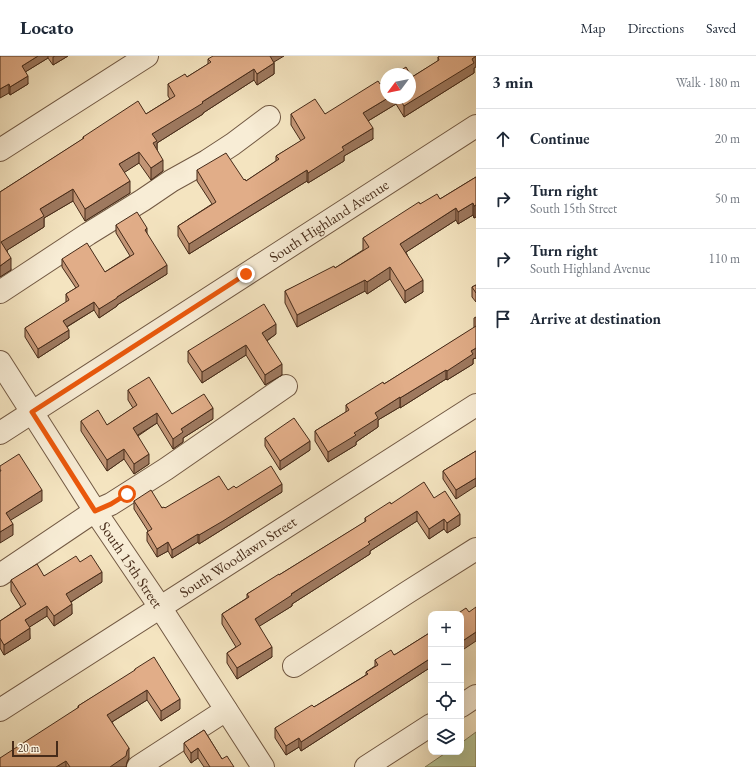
<!DOCTYPE html>
<meta charset="utf-8">
<style>
:root{--surface:#fff;--page:#f2f2f3;--text:#1f2937;--muted:#747a83;--line:#e0e1e3}
body{margin:0;font-family:"EB Garamond",serif;background:var(--page);color:var(--text)}
.controls{position:absolute;right:12px;bottom:12px;display:grid;overflow:hidden;border-radius:8px;box-shadow:0 4px 16px #0002}
.controls button{width:36px;height:36px;display:grid;place-items:center;padding:0;border:0;border-bottom:1px solid var(--line);background:var(--surface);color:var(--text);font:20px sans-serif}
.compass{position:absolute;left:380px;top:12px;width:36px;height:36px;border-radius:50%;background:var(--surface);box-shadow:0 4px 16px #0002;rotate:238deg}
.scale{position:absolute;left:12px;bottom:10px;width:46px;box-sizing:border-box;padding-left:4px;border:2px solid #462b19;border-top:0;font-size:11px;line-height:14px;white-space:nowrap;color:#462b19;-webkit-text-stroke:3px #f8edd6;paint-order:stroke}
.stop{position:absolute;width:12px;height:12px;margin:-9px;border:3px solid #ea580c;border-radius:50%;background:#fff}
.stop.end{background:#ea580c;border-color:#fff;box-shadow:0 1px 4px #0008}
.list{margin:0;padding:0;list-style:none}
h2{display:flex;justify-content:space-between;align-items:center;height:52px;margin:0;padding:0 16px;font-size:17px}
h2 small{font-size:13px;font-weight:400;color:var(--muted)}
.list li{display:grid;grid-template-columns:26px 1fr auto;gap:12px;align-items:center;box-sizing:border-box;height:60px;padding:0 16px;border-top:1px solid var(--line)}
.list b{display:block;font-size:15px;white-space:nowrap}
.list p{margin:0;font-size:13px;white-space:nowrap;color:var(--muted)}
.list em{font-size:13px;font-style:normal;color:var(--muted)}
.icon{flex:none;width:22px;height:22px;fill:none;stroke:currentColor;stroke-width:2;stroke-linecap:round;stroke-linejoin:round}
.map{position:relative;flex:none;width:476px;height:711px;overflow:hidden}
header{display:flex;align-items:center;gap:24px;box-sizing:border-box;height:56px;padding:0 20px;background:var(--surface);border-bottom:1px solid var(--line)}
header strong{font-size:19px}
nav{display:flex;gap:22px;margin-inline-start:auto;font-size:14px}
main{display:flex}
aside{flex:1;background:var(--surface)}
.map>svg:first-child{display:block}
.green{fill:#b9c594;stroke:#807856}
.lines{fill:none;stroke-linecap:round;stroke-linejoin:round}
.minor-casing{stroke:#725943;stroke-width:24}
.minor{stroke:#f8edd6;stroke-width:22}
.wall{fill:#c29575;stroke:#462b19}
.shaded-wall{fill:#9e795f;stroke:#462b19}
.building{fill:#e1ad88;stroke:#462b19}
.route{stroke:#ea580c;stroke-width:5}
.labels{text-anchor:middle;stroke-width:3;stroke-linejoin:round;paint-order:stroke}
.street-label{font-size:15px;fill:#462b19;stroke:#f8edd6}
</style>
<header>
<strong>Locato</strong>
<nav><a>Map</a><a>Directions</a><a>Saved</a></nav>
</header>
<main>
<div class="map">
<svg width="476" height="711" viewBox="0 0 476 711">
<rect width="100%" height="100%" fill="#f4e4c0"/>
<filter id="stains"><feTurbulence type="fractalNoise" baseFrequency=".005" numOctaves="4"/><feColorMatrix values="0 0 0 0 .2 0 0 0 0 .09 0 0 0 0 .02 0 0 0 .5 -.17"/></filter>
<radialGradient id="worn" r=".72"><stop offset=".6" stop-color="#630" stop-opacity="0"/><stop offset="1" stop-color="#630" stop-opacity=".3"/></radialGradient>
<path class="green" d="M476,676V711H425L447,696H461V687Z"/>
<g class="lines">
<defs>
<g id="minor">
<path d="M0,94L147,0"/>
<path d="M0,236L88,178L143,144L171,125L207,105L233,88L269,61"/>
<path d="M0,306L95,455L160,551L263,711"/>
<path d="M0,377L476,70"/>
<path d="M0,519L95,455L111,448L166,413L286,330"/>
<path d="M294,610L408,536L476,493"/>
<path d="M461,650L476,640"/>
<path d="M0,654L476,349"/>
<path d="M138,711L226,654"/>
<path d="M366,711L431,669"/>
</g>
</defs>
<use href="#minor" class="minor-casing"/>
<use href="#minor" class="minor"/>
</g>
<g class="wall">
<path d="M0,0H68L53,9L48,2L25,16L28,28L10,39L9,37Z"/>
<path d="M438,1L474,12V17L404,61L396,48L368,65L373,83L344,100V105L308,127L307,125L189,198L178,180V170L212,148L197,125V114L246,125L276,105V100L301,85L291,69V58H325L386,42H410L412,21L438,5Z"/>
<path d="M208,3L274,6V18L257,29L254,24L203,57V58L157,87V93L163,115L151,124L139,107L124,116L130,137L85,165L73,145L44,162V171L7,194L11,214L0,221V136L83,83V81L146,58L170,43L168,40V28L187,21L208,8Z"/>
<path d="M476,121V161L474,162L473,159L458,168L456,164L406,196L423,236L405,247L390,223L367,238L365,235L297,271L285,247V235L335,212L363,194V182L420,148L440,143Z"/>
<path d="M116,169L147,178L167,218L117,249V250L99,262L94,254L67,271L69,282L38,302L25,281V272L66,247V238L76,232L62,211V203L105,216L130,200L116,177Z"/>
<path d="M476,229V246L472,241V231Z"/>
<path d="M476,261V302L473,303V308L447,324L446,323L400,352V351L378,364V371L356,386V389L328,406L315,385V375L346,356V349L384,328L474,272V262Z"/>
<path d="M276,278L267,285L282,319L265,329L246,299L202,327L188,306V295Z"/>
<path d="M128,334L172,358L213,363L183,382V386L173,393L157,367L138,380L149,408L134,418L124,403L107,415L81,375V365L107,369L133,352L128,344Z"/>
<path d="M265,382L310,394L280,414L265,390Z"/>
<path d="M476,395L456,443L443,423V415Z"/>
<path d="M236,432L282,436L223,473L199,488L198,486L172,502L168,495L157,501L147,485V476L148,475L134,453V445L165,452L228,434Z"/>
<path d="M434,442L460,469L447,477L444,473L429,483L417,465L370,495V498L292,548V550L259,570L272,601L237,623L227,607V597L236,591L222,568V558L247,542V538L279,519L365,466V462L391,448Z"/>
<path d="M80,506L102,526L71,546L72,558L54,570L47,560L29,571L30,583L4,599L0,592V565L21,551L11,535V524L44,520Z"/>
<path d="M431,576V611L301,695L299,691L286,699L275,682V672L314,651L366,619V616L375,610V604L396,598Z"/>
<path d="M135,613L180,653L161,665L147,644L112,666L129,702L127,706L126,711H0L78,652V650L135,615Z"/>
<path d="M204,674L222,703L234,711H204L198,702L191,707L184,696V687Z"/>
</g>
<g class="shaded-wall">
<path d="M38,0H48V2L22,18V10Z"/>
<path d="M55,0H68L53,9V1Z"/>
<path d="M269,0H284L269,9Z"/>
<path d="M476,0V11L474,12V17L404,61V50Z"/>
<path d="M274,7V18L257,29V18Z"/>
<path d="M254,13V24L203,57V58L157,87V96L153,99L152,78Z"/>
<path d="M28,20V28L10,39V31Z"/>
<path d="M9,28V37L0,42V33Z"/>
<path d="M388,42H396V48L363,68V57Z"/>
<path d="M373,72V83L344,100V105L308,127V117L342,91Z"/>
<path d="M139,96V107L119,120V108Z"/>
<path d="M163,104V115L151,124V112Z"/>
<path d="M307,114V125L189,198V188Z"/>
<path d="M130,125V137L85,165V153Z"/>
<path d="M73,133V145L44,162V171L1,198V186L40,153Z"/>
<path d="M473,147V159L458,168V156Z"/>
<path d="M476,149V161L474,162V150Z"/>
<path d="M456,152V164L400,200V188Z"/>
<path d="M147,172V180L145,174Z"/>
<path d="M11,202V214L0,221V210Z"/>
<path d="M167,209V218L117,249V250L99,262V253L117,241Z"/>
<path d="M390,211V223L367,238V226Z"/>
<path d="M365,224V235L297,271V259Z"/>
<path d="M423,224V236L405,247V235Z"/>
<path d="M94,246V254L63,273V265Z"/>
<path d="M276,268V278L262,288V277Z"/>
<path d="M69,274V282L38,302V293Z"/>
<path d="M246,289V299L202,327V316Z"/>
<path d="M476,292V302L473,303V308L447,324V315L471,295Z"/>
<path d="M282,308V319L265,329V319Z"/>
<path d="M446,314V323L400,352V342Z"/>
<path d="M400,341V351L378,364V371L356,386V389L328,406V396L375,357Z"/>
<path d="M213,352V363L183,382V386L173,393V383L181,373Z"/>
<path d="M157,357V367L133,382V372Z"/>
<path d="M310,385V394L280,414V405Z"/>
<path d="M124,393V403L107,415V404Z"/>
<path d="M149,398V408L134,418V408Z"/>
<path d="M476,422V430L456,443V434Z"/>
<path d="M282,428V436L199,488V479Z"/>
<path d="M42,434V445L6,467V457Z"/>
<path d="M417,455V465L370,495V498L292,548V550L255,573V563L368,486Z"/>
<path d="M460,458V469L447,477V467Z"/>
<path d="M444,463V473L429,483V473Z"/>
<path d="M13,468V479L0,487V476Z"/>
<path d="M198,478V486L172,502V494Z"/>
<path d="M168,486V495L157,501V493Z"/>
<path d="M102,516V526L66,549V538Z"/>
<path d="M72,548V558L54,570V560Z"/>
<path d="M47,550V560L25,574V564Z"/>
<path d="M30,572V583L4,599V589Z"/>
<path d="M476,576V585L461,595V586Z"/>
<path d="M272,591V601L237,623V612Z"/>
<path d="M431,602V611L301,695V686Z"/>
<path d="M147,634V644L107,669V659Z"/>
<path d="M180,643V653L161,665V655Z"/>
<path d="M299,682V691L286,699V690Z"/>
<path d="M129,692V702L127,706L126,711H110L127,695Z"/>
<path d="M198,692V702L191,707V697Z"/>
<path d="M66,705V711H56Z"/>
</g>
<g class="building">
<path d="M0,0H38L22,10L28,20L10,31L9,28L0,33Z"/>
<path d="M213,0H270L274,7L257,18L254,13L202,46L203,47L152,78L157,85L153,87L163,104L151,112L139,96L119,108L130,125L85,153L73,133L40,153L44,160L1,186L11,202L0,210V136L84,82L83,81L138,45L146,58L175,40L168,28L185,18L187,21L211,6L208,3Z"/>
<path d="M440,0H476L472,3L474,7L404,50L399,42H410V18H395L406,11L412,21L439,4L438,1Z"/>
<path d="M386,24V42H388L363,57L373,72L342,91L344,94L308,117L307,114L189,188L178,170L216,146L197,114L226,97L244,124L245,123L246,125L279,103L276,100L305,82L291,58L315,43L325,58L378,25L380,28Z"/>
<path d="M476,121V149L474,150L473,147L458,156L456,152L400,188L423,224L405,235L390,211L367,226L365,224L297,259L285,235L334,210L335,212L369,191L363,182L419,146L420,148L437,138L440,143Z"/>
<path d="M137,156L147,172L145,174L167,209L117,241V242L99,253L94,246L63,265L69,274L38,293L25,272L69,244L66,238L79,230L62,203L87,187L105,216L134,198L116,169Z"/>
<path d="M476,229V237L472,231Z"/>
<path d="M264,248L276,268L262,277L282,308L265,319L246,289L202,316L188,295Z"/>
<path d="M476,270V292L471,295L473,298L447,315L446,314L400,342V341L375,357L378,362L354,377L356,379L328,396L315,375L349,354L346,349L383,326L384,328Z"/>
<path d="M149,321L172,358L204,338L213,352L181,373L183,376L173,383L157,357L133,372L149,398L134,408L124,393L107,404L81,365L98,354L107,369L137,349L128,334Z"/>
<path d="M294,362L310,385L280,405L265,382Z"/>
<path d="M476,395V422L456,434L443,415Z"/>
<path d="M19,398L42,434L6,457L13,468L0,476V415H1L0,413V410Z"/>
<path d="M271,410L282,428L223,465L199,479L198,478L172,494L168,486L157,493L147,476L152,473L134,445L151,434L162,452L164,451L165,452L219,420L228,434L234,430L236,432Z"/>
<path d="M424,426L434,442L445,435L460,458L447,467L444,463L429,473L417,455L368,486L370,488L291,538L292,539L255,563L272,591L237,612L227,597L241,588L222,558L249,541L247,538L279,518V519L366,465L365,462L390,446L391,448Z"/>
<path d="M91,499L102,516L66,538L72,548L54,560L47,550L25,564L30,572L4,589L0,582V565L26,548L11,524L37,508L44,520L76,500L80,506Z"/>
<path d="M476,551V576L461,586V558H457L466,552L469,556Z"/>
<path d="M431,576V602L301,686L299,682L286,690L275,672L312,649L314,651L368,618L366,616L378,609L375,604L391,594L394,599L396,598Z"/>
<path d="M154,601L180,643L161,655L147,634L107,659L129,692L127,695L126,700L110,711H70L66,705L56,711H0V702L79,651L78,650L135,614V613Z"/>
<path d="M204,674L222,703L227,700L234,711H210L198,692L191,697L184,687Z"/>
</g>
<g class="lines">
<path class="route" d="M127,438L111,448L95,455L32,356L246,218"/>
</g>
<g class="labels">
<g class="street-label">
<text transform="translate(329 165) rotate(-33)" y="5">South Highland Avenue</text>
<text transform="translate(238 501) rotate(-33)" y="5">South Woodlawn Street</text>
<text transform="translate(131 509) rotate(56)" y="5">South 15th Street</text>
</g>
</g>
<rect width="100%" height="100%" filter="url(#stains)"/>
<rect width="100%" height="100%" fill="url(#worn)"/>
</svg>
<div class="controls">
<button>+</button>
<button>−</button>
<button><svg class="icon" aria-label="locate" viewBox="0 0 24 24"><circle cx="12" cy="12" r="6"/><path d="M12 2v4M12 18v4M2 12h4M18 12h4"/></svg></button>
<button><svg class="icon" aria-label="layers" viewBox="0 0 24 24"><path d="M12 4l9 5-9 5-9-5zM3 14l9 5 9-5"/></svg></button>
</div>
<svg class="compass" viewBox="-18 -18 36 36"><path d="M0-13l5 13h-10z" fill="#e53935"/><path d="M0 13l5-13h-10z" fill="#747a83"/></svg>
<div class="scale">20 m</div>
<div class="stop" style="left:127px;top:438px"></div>
<div class="stop end" style="left:246px;top:218px"></div>
</div>
<aside>
<h2>3 min<small>Walk · 180 m</small></h2>
<ul class="list">
<li><svg class="icon" aria-label="ahead" viewBox="0 0 24 24"><path d="M12 20V5M6 11l6-6 6 6"/></svg><div><b>Continue</b></div><em>20 m</em></li>
<li><svg class="icon" aria-label="right" viewBox="0 0 24 24"><path d="M7 20v-9h11M14 6l5 5-5 5"/></svg><div><b>Turn right</b><p>South 15th Street</p></div><em>50 m</em></li>
<li><svg class="icon" aria-label="right" viewBox="0 0 24 24"><path d="M7 20v-9h11M14 6l5 5-5 5"/></svg><div><b>Turn right</b><p>South Highland Avenue</p></div><em>110 m</em></li>
<li><svg class="icon" aria-label="arrive" viewBox="0 0 24 24"><path d="M6 21V4h12l-3 4 3 4H6"/></svg><div><b>Arrive at destination</b></div></li>
</ul>
</aside>
</main>
